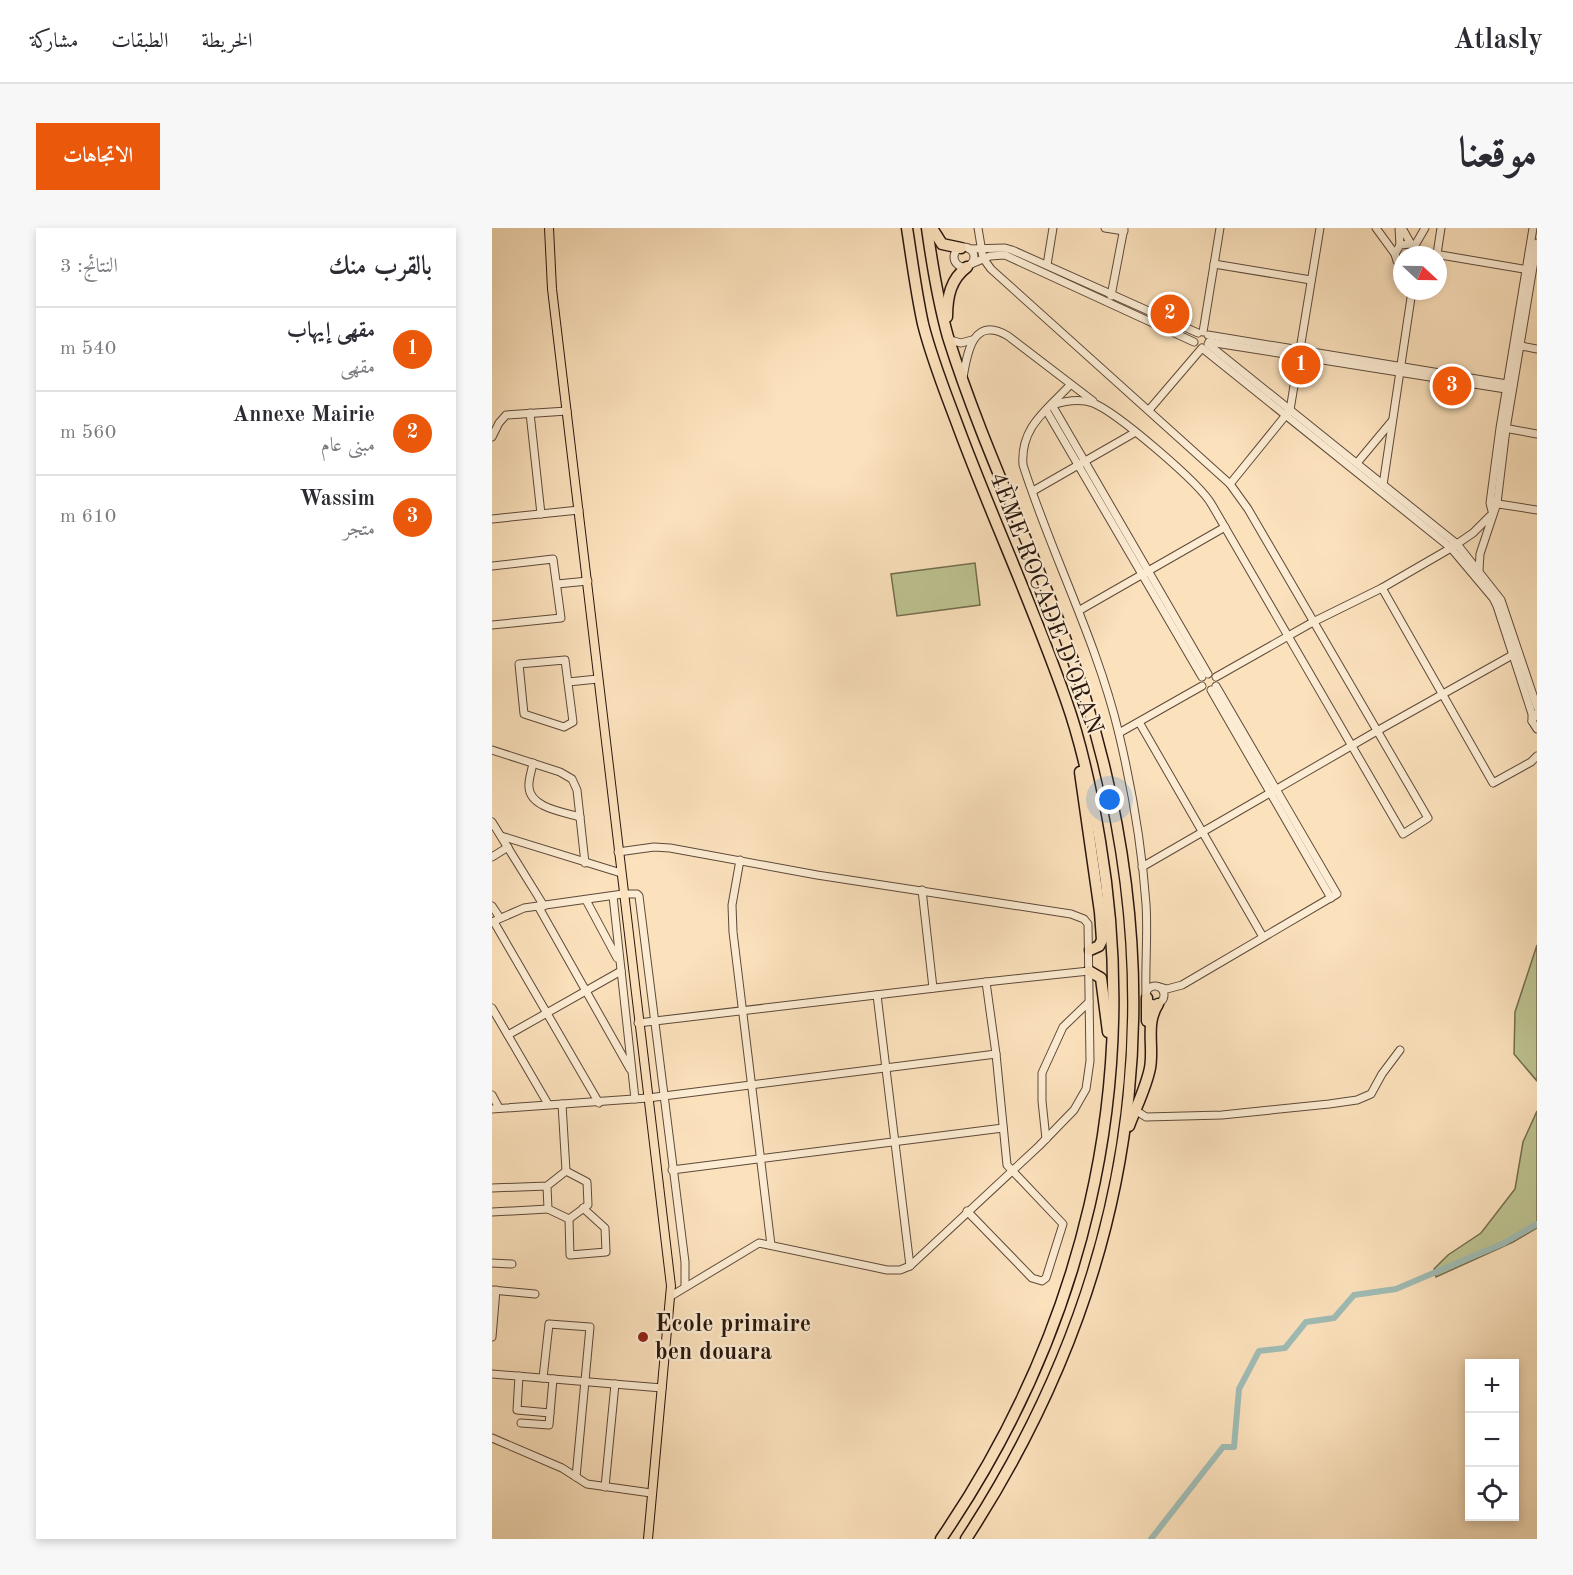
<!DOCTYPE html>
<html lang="ar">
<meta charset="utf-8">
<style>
:root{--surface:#fff;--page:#f7f7f7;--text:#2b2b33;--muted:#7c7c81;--line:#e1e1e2;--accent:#ea580c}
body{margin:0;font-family:"Old Standard TT",Amiri,serif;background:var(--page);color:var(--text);direction:rtl}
.controls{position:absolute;right:18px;bottom:18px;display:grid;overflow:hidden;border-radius:0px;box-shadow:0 3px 9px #0003}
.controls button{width:54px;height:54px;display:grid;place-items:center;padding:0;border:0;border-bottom:2px solid var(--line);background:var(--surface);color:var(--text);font:30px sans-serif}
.compass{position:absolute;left:901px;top:18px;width:54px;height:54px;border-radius:50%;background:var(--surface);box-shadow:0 3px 9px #0003;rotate:112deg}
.you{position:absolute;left:618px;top:572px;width:21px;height:21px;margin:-15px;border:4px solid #fff;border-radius:50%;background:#1a73e8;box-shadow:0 0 0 9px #1a73e833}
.badge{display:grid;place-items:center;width:39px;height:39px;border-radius:50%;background:var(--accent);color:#fff;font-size:20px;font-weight:700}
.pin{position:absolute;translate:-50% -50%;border:3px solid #fff;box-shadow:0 2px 6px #0006}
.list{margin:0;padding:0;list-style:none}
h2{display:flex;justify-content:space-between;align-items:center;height:78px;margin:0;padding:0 24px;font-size:26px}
h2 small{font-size:20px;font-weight:400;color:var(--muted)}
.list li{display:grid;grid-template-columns:39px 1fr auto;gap:18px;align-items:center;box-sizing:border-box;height:84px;padding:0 24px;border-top:2px solid var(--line)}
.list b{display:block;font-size:22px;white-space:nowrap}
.list p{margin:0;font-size:20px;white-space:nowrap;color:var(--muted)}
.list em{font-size:20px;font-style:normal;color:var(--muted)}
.icon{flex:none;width:33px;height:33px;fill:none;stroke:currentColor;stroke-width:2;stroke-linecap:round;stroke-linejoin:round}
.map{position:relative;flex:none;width:1045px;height:1311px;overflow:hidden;direction:ltr;border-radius:0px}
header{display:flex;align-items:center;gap:36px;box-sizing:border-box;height:84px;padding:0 30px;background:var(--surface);border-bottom:2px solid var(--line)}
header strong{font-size:28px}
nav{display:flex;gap:33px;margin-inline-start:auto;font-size:21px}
.intro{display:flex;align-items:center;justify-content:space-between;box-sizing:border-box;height:144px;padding:0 36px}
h1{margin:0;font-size:42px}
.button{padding:15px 27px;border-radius:0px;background:var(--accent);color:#fff;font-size:21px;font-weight:700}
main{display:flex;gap:36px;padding:0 36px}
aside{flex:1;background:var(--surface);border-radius:0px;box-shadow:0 3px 9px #0003}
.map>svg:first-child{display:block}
.green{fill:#bdc391;stroke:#736c4f;stroke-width:1.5}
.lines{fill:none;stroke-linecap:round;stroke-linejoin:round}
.canal{stroke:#9fbcb5;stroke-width:6}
.minor-casing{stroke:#5e4939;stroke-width:9}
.major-casing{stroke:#29160d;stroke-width:10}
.highway-casing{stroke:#29160d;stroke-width:13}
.minor{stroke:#fcecd3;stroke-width:7}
.major{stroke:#fbe1bc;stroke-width:8}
.highway{stroke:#fbe1bc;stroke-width:10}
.poi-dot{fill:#8f2418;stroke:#fcecd3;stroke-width:2}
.labels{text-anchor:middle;stroke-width:4.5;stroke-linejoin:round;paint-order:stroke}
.street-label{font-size:24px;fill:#29160d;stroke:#fcecd3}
.poi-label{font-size:24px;font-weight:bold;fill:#29160d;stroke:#fcecd3;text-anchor:start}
</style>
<header>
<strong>Atlasly</strong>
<nav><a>الخريطة</a><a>الطبقات</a><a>مشاركة</a></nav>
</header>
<div class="intro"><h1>موقعنا</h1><a class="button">الاتجاهات</a></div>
<main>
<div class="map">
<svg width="1045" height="1311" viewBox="0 0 1045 1311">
<rect width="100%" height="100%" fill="#fbe1bc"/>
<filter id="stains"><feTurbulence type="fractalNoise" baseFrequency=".00333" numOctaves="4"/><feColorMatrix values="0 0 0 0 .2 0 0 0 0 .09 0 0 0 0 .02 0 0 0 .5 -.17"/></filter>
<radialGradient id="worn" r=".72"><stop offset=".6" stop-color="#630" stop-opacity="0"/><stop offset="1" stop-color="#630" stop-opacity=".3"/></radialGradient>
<g class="green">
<path d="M483,335L488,377L405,388L399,346Z"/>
<path d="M1045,717V853L1022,826L1023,784Z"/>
<path d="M1045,883V1000L1021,1014L944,1049L942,1041L956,1027L989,1005L1023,961L1031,914Z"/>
</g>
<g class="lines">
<path class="canal" d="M659,1311L731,1219H742L747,1161L767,1123L793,1120L814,1094L842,1090L862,1067L904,1061L1012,1015L1045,996"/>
<defs>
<g id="minor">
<path d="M486,0L491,30L499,41L738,256L756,281L936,590L911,606L720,277C708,255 624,184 601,175C587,170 573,173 560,177L716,446"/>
<path d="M613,0L632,3"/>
<path d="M884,0L903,26"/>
<path d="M907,0L908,17"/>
<path d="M910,0L919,16"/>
<circle cx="472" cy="29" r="10"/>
<path d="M922,19L933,0"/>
<path d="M477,21L513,20L520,22L706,105"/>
<path d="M925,23L1037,42"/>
<path d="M945,26L949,0"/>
<path d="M479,36L498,28L513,27L702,114"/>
<path d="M722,36L819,52"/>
<path d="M555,37L561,0"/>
<path d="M910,37L905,33L903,26L908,17L919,16L924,21L926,27"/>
<path d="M619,68L632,0"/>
<path d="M711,104L728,0"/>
<path d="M716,107L1021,157"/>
<path d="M458,112L469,115L480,112"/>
<path d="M717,114L1020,162"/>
<path d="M716,116L965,316L1009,372L1045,479"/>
<path d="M1024,117L1045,121"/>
<path d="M471,150C475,125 481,87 516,108L601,173"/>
<path d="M578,157C555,182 528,199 531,237C560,328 605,413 627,506C640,561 650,620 654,676C656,707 653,737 654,767"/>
<path d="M554,182L710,449"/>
<path d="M657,182L710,120L959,320L1001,370L1005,378L1040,486V493"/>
<path d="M38,185L49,286"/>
<path d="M1012,200L1045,206"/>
<path d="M0,209L7,195L14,187L75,183"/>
<path d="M865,235L900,193"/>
<path d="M738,256L798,182L828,0"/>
<path d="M891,257L920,63"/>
<path d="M541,263L642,205"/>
<path d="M1000,275L1045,282"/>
<path d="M1000,283L998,275L1008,200L1041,0"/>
<path d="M0,291L87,282"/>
<path d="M0,338L61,331L69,390L0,397"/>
<path d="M987,342L988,326L1005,275L1014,201L1045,15"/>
<path d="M65,356L96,353"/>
<path d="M890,360L1001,555L1039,534L1045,528"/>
<path d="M588,382L733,299"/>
<path d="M73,432L81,494L72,499L32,486L27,436Z"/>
<path d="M724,449L821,394L890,360L959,320L981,305L998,288"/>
<path d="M76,454L106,451"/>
<path d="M719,462L839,670"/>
<path d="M1045,485L1040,493L1045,501"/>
<path d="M647,494L771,709"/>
<path d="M627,505L710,458"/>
<path d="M0,522L68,544L80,551L85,562L93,635"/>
<path d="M41,535C40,542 36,552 37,559C38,580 72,584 88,589"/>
<path d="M0,594L52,678"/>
<path d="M9,608L129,645"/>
<path d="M126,624L162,619L178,620L325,647L579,686L592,691L596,696L598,833L594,861L582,882L547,918L418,1038L408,1042H395L267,1015L179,1068"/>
<path d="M0,629L16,619"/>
<path d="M248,632L240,677L241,704L279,1017"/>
<path d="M650,639L885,503L1024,425"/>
<path d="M430,662L441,760"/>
<path d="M121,668L143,871"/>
<path d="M94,672L125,730"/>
<path d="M0,678L8,690"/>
<path d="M46,678L138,841"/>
<path d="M0,694L32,680L131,666H145L147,668L193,1034V1058"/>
<path d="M2,694L107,875"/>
<circle cx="663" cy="767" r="9"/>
<path d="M668,759L675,761L690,757L845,666L724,458"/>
<path d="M385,767L418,1038"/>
<path d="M0,780L56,876"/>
<path d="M146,795L494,754L597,743"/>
<path d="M16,807L129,743"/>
<path d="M0,867L7,880"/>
<path d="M70,876L74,943"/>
<path d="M0,881L156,870L504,826L494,754"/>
<path d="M643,882L654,889L730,887L837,876L865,872L879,866L890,846L908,822"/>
<path d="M554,911L550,873V845L571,799L597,774"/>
<path d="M180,942L511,900"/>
<path d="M0,960L55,958L74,943L95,954L96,977L77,991L56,981L55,958"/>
<path d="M475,983L540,1050L550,1053L554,1050L571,996L515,937L504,826"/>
<path d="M0,984L56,981"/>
<path d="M77,991L78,1027L114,1024L113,1000L91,980"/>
<path d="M0,1035L20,1036"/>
<path d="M0,1062L43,1066"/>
<path d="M0,1109L4,1062"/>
<path d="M0,1146L170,1160"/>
<path d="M27,1148L25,1182L58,1185L61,1151"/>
<path d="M51,1150L57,1096L98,1099L84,1249"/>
<path d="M29,1195L57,1197L58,1185"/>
<path d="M0,1210L70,1240L95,1256L159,1265"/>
<path d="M113,1259L123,1156"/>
</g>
<path id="major" d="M57,0L60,61L179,1058L156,1311"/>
<g id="highway">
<path d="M415,0C420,32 424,64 431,96C440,132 454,166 467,201C501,292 542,380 574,472C590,517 600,565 608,613C650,862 591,1103 449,1311"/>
<path d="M435,0C440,36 446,73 456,109C487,208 532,302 569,399C689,718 661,1024 474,1311"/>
<path d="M440,0L450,16L469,20"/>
<path d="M455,89C455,68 459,51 475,39"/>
<path d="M588,544L608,684L610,712L607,718L598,722"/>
<path d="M597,743L609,750L616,804"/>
<path d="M655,770V793"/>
<path d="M637,898C644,879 654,860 658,840C662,818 653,796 666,776"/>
</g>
</defs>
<use href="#minor" class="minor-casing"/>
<use href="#major" class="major-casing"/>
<use href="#highway" class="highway-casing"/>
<use href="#minor" class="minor"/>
<use href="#major" class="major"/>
<use href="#highway" class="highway"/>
</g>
<circle class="poi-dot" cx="151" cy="1109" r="6"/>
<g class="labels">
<g class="street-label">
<text transform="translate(555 375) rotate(69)" y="8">4ÈME ROCADE D'ORAN</text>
</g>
<g class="poi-label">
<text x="163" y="1103">Ecole primaire<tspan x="163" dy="28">ben douara</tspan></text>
</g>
</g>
<rect width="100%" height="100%" filter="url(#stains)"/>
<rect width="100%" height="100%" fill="url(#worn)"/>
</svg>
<div class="controls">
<button>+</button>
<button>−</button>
<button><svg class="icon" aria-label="locate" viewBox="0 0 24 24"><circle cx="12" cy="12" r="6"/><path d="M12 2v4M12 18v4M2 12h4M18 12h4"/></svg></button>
</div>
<svg class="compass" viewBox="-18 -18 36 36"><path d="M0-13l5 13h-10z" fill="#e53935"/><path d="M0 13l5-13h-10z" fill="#7c7c81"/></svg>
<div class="you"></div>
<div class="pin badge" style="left:809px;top:137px">1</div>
<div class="pin badge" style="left:678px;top:86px">2</div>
<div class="pin badge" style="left:960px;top:158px">3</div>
</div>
<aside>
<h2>بالقرب منك<small>النتائج: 3</small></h2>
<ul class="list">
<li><span class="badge">1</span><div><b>مقهى إيهاب</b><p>مقهى</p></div><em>540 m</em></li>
<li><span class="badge">2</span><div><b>Annexe Mairie</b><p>مبنى عام</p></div><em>560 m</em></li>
<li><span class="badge">3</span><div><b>Wassim</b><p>متجر</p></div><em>610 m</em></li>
</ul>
</aside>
</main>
